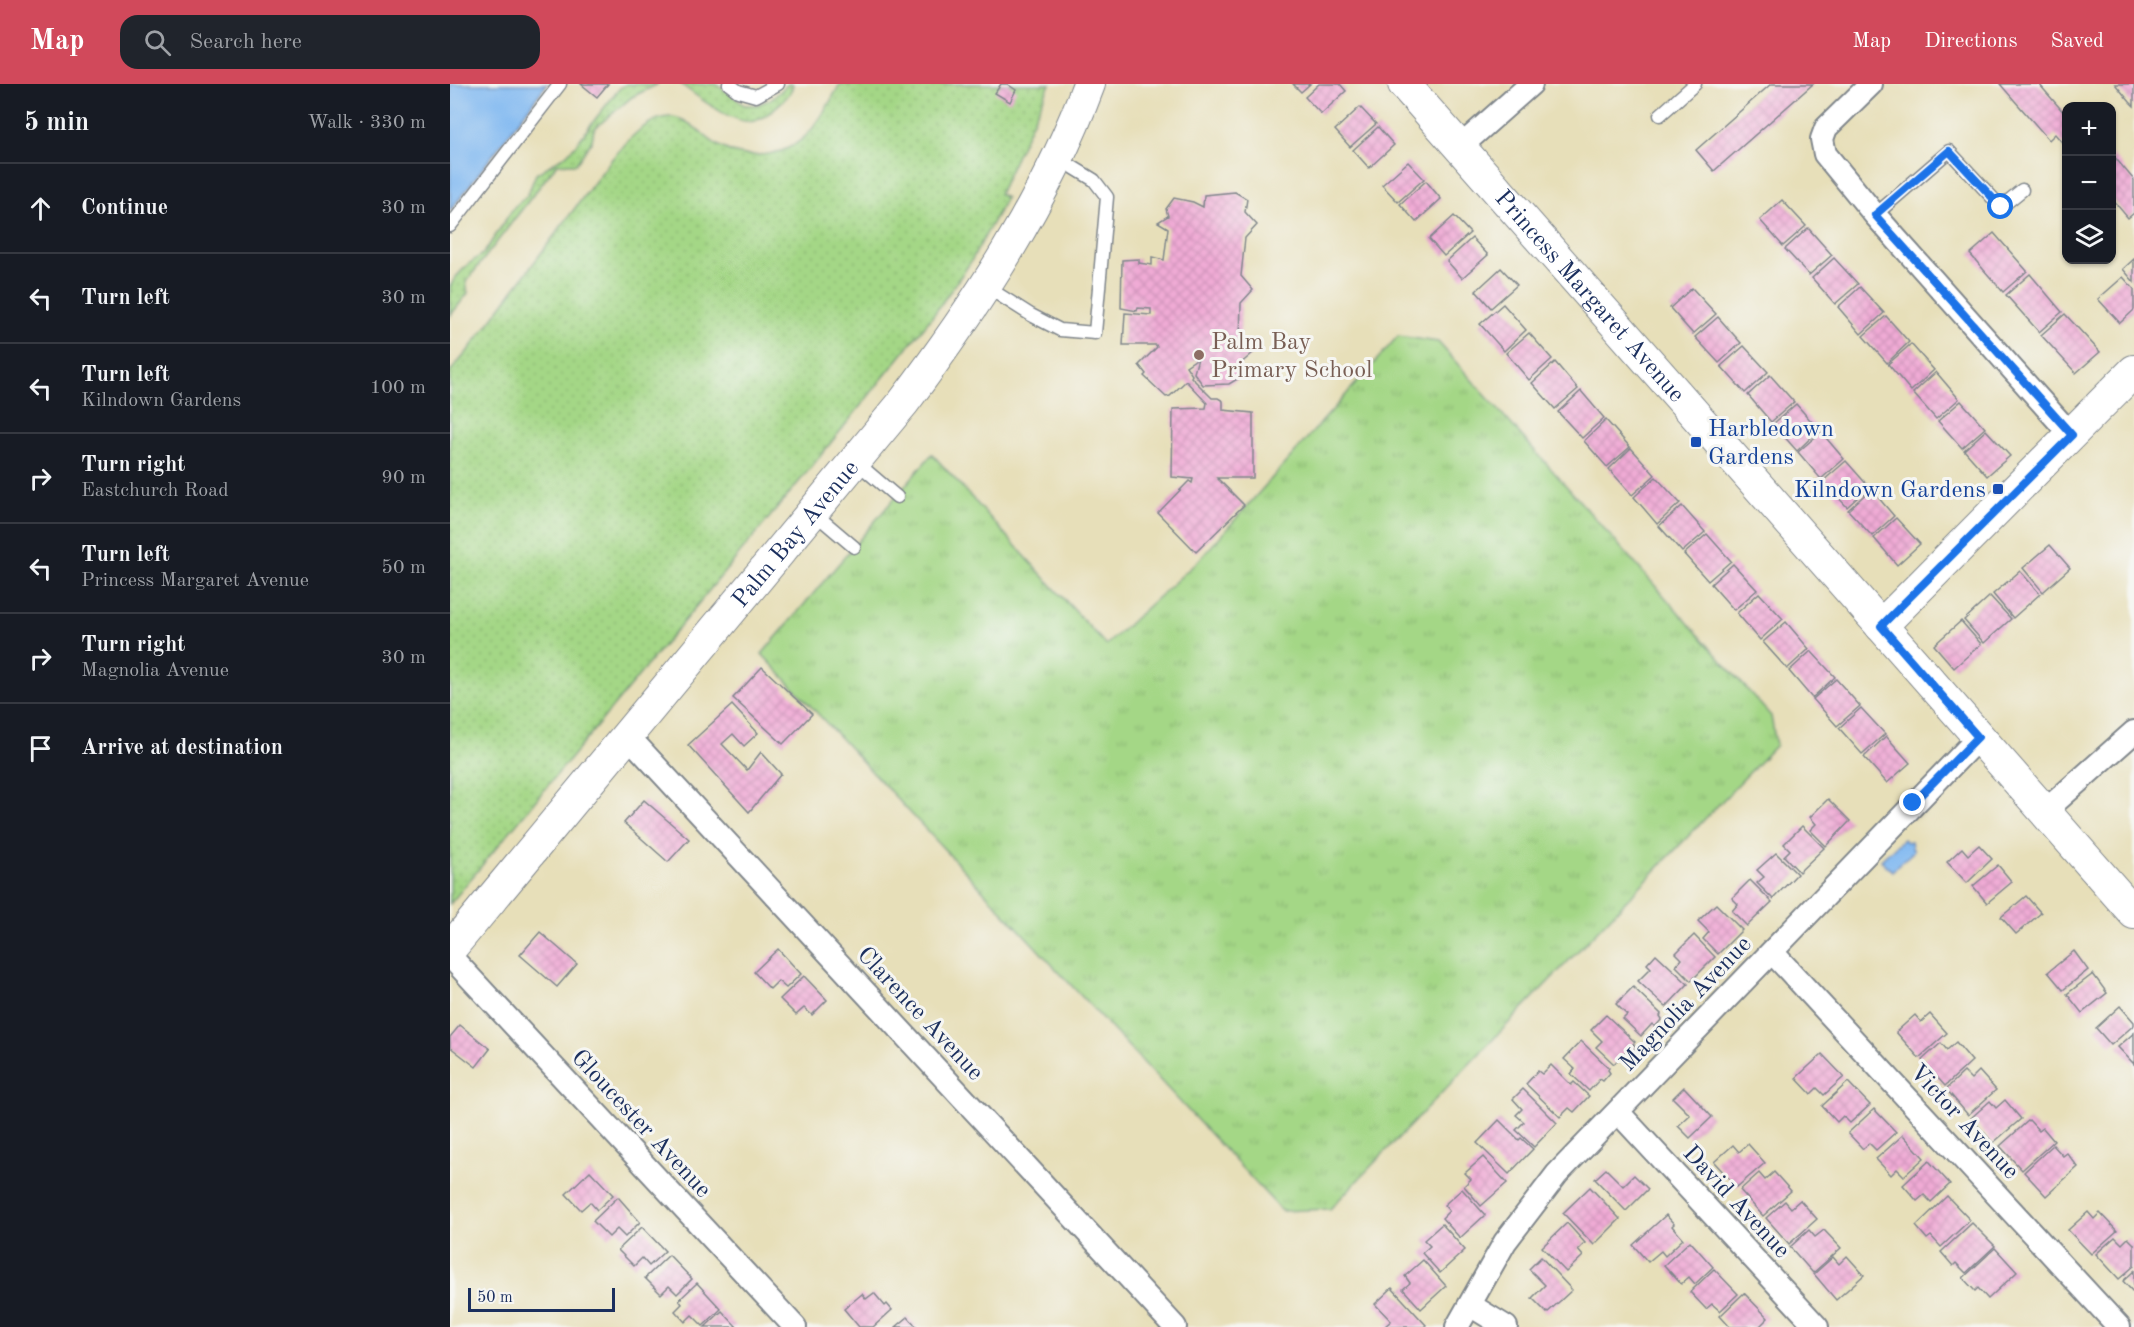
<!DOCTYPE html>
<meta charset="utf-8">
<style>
:root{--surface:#171b24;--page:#20242c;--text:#f1f3f6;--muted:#9ea1a6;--line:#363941;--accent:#d1495b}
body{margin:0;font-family:"Old Standard TT",serif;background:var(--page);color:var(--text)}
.controls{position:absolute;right:18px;top:18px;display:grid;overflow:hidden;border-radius:12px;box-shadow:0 2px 4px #0004}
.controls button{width:54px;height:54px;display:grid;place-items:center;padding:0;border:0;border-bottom:2px solid var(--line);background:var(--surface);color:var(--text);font:30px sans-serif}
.scale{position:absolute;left:18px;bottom:15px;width:147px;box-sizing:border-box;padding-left:6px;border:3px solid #1b2f5e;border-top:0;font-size:16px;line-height:21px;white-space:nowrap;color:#1b2f5e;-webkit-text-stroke:4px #f6f6f2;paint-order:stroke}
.stop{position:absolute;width:18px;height:18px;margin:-14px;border:4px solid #1a73e8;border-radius:50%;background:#fff}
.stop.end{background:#1a73e8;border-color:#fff;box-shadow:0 2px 6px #0008}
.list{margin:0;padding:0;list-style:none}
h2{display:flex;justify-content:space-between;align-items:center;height:78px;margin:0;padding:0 24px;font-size:26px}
h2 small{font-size:20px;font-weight:400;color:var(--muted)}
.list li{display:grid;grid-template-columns:39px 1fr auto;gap:18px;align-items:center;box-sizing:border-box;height:90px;padding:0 24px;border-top:2px solid var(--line)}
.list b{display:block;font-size:22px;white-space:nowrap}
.list p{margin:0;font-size:20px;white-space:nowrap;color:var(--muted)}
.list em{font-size:20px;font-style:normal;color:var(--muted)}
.icon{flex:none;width:33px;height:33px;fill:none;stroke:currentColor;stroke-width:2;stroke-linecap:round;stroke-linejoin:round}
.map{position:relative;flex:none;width:1684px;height:1243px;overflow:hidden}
header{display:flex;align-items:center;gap:36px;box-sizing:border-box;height:84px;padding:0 30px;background:var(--accent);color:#fff}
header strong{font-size:28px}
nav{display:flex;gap:33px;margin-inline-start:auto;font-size:21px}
.search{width:420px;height:54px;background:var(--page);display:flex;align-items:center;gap:15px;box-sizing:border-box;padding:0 21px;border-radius:18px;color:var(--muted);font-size:22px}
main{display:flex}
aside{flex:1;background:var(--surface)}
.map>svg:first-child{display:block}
.grass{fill:url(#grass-dots);stroke:#608372;stroke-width:1.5}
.park{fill:url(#park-tufts);stroke:#608372;stroke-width:1.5}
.water{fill:#82b9f1;stroke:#4e74a8;stroke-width:1.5}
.building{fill:url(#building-cross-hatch)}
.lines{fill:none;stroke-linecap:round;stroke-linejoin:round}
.lane-casing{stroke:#81878c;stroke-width:15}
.street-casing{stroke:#81878c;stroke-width:26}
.secondary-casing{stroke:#81878c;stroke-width:34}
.lane{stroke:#fff;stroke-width:12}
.street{stroke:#fff;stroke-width:22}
.secondary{stroke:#fff;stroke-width:32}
.route{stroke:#1a73e8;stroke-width:8}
.education-dot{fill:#8d6e63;stroke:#f6f6f2;stroke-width:2}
.transit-dot{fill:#1a4fb4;stroke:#f6f6f2;stroke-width:2}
.labels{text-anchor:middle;stroke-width:6;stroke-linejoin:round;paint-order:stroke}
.street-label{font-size:24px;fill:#1b2f5e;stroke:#f6f6f2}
.education-label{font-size:24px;fill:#785e54;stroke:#f6f6f2;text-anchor:start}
.transit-label{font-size:24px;fill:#164399;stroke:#f6f6f2;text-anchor:start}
</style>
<header>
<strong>Map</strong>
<div class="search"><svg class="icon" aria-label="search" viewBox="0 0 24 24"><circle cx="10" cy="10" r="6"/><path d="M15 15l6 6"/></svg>Search here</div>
<nav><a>Map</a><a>Directions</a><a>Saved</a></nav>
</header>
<main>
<aside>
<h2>5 min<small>Walk · 330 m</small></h2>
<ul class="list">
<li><svg class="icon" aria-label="ahead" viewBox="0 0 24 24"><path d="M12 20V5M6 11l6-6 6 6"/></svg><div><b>Continue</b></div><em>30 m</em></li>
<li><svg class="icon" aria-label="left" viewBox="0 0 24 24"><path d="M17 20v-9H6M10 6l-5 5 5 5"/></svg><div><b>Turn left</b></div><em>30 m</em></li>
<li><svg class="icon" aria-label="left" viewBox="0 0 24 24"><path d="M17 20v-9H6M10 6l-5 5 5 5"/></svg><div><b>Turn left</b><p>Kilndown Gardens</p></div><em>100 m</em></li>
<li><svg class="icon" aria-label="right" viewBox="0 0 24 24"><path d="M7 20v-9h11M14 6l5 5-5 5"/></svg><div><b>Turn right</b><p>Eastchurch Road</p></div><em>90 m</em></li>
<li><svg class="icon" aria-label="left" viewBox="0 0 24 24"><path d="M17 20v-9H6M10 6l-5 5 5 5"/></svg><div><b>Turn left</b><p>Princess Margaret Avenue</p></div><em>50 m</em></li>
<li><svg class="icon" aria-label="right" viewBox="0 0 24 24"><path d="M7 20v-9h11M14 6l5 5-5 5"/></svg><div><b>Turn right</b><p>Magnolia Avenue</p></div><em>30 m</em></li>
<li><svg class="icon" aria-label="arrive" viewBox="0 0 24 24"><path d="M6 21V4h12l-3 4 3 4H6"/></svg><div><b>Arrive at destination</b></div></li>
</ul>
</aside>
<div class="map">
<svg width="1684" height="1243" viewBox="0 0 1684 1243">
<defs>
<pattern id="grass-dots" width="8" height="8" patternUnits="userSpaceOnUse" patternTransform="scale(1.5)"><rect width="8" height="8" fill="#a4d786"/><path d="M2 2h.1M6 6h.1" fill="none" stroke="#8db976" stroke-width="1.8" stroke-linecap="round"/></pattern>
<pattern id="park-tufts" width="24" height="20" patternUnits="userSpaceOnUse" patternTransform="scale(1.5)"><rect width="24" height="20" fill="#a4d786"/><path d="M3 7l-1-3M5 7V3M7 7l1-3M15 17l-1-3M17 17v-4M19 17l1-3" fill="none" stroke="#8db976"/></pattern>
<pattern id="building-cross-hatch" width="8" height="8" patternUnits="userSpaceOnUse" patternTransform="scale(1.5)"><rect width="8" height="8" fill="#f0abd5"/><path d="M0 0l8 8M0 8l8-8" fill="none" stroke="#cd93b9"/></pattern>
</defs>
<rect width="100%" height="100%" fill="#f6f6f2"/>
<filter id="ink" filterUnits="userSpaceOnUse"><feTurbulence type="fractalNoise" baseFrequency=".0167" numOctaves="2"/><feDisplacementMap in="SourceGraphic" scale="12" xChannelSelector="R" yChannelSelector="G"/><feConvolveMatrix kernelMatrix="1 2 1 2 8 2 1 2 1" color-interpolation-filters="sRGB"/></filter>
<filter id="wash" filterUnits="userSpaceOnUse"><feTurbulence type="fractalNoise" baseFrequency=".008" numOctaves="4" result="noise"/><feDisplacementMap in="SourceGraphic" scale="24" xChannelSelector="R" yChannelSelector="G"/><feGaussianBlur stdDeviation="1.35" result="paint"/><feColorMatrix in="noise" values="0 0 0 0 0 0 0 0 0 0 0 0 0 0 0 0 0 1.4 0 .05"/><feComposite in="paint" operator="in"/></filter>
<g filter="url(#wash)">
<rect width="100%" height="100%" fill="#e7dfb9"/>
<g class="grass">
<path d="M176,0H208L182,13L144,45L142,57L126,80H107L16,198L18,209L0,232V203L5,194L17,181L34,169L64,123L77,112L86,90L116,71L126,61L139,43L169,5Z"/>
<path d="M231,0H267L294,21H306L322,15L338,0H343C341,11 336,14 327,22C322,27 312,35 304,37C284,42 246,12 231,0Z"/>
<path d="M390,0H600L549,110L556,114L520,179L482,233L367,376L0,820V288L17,268L161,76C176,59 197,31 223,33C239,35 253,52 266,60C280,69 292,72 309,71C356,68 369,37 390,0Z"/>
</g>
<path class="park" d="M948,252L988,258L1321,632L1326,661L880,1125L832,1127L312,570L482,370L656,561L751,474Z"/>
<g class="water">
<path d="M0,0H97L0,127Z"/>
<path d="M1453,755L1456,758L1461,757L1462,764L1464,767L1442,787L1431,776Z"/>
</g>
<g id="blocks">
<g class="building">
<path d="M131,0H158L147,13Z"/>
<path d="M551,0H557L566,6L560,18L545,9Z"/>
<path d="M843,0H860L851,8Z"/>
<path d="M869,0H890L896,7L871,30L855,13Z"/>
<path d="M1321,0H1363L1264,87L1246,66Z"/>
<path d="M1550,0H1589L1616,31V63L1605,50L1599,56Z"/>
<path d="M1665,0H1684V22L1680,18Z"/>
<path d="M910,23L926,40L900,63L885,46Z"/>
<path d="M928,43L944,61L919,84L903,66Z"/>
<path d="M1662,70L1684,96V129L1678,134L1662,115Z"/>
<path d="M958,78L974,95L948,118L932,101Z"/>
<path d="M976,97L991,115L966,138L950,120Z"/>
<path d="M785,108L797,115L795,128L807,141L795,154L791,192L803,206L791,219L790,256L803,269L789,281V294L779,300L753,301L744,289L748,274L736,282L742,291L741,293L762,314H768L773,317V326L803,329V394H767L794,421L746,468L708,429L739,397L742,399L743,395L722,393L723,325L756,324L757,319L736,297L720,312L716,313L694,292L696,290L689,281L707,263L706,261H673L675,229L701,231V225L688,224L687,227L671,224L672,176L689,175V179L702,181V173L714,176L718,144L708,138L718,132L716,125L724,114L743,118L753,123L754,111Z"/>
<path d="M1332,116L1356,142L1333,162L1310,136Z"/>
<path d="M1004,132L1020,149L994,172L979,155Z"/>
<path d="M1358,144L1382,171L1359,191L1335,165Z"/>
<path d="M1544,149L1577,187L1553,208L1520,170Z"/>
<path d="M1022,154L1038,171L1012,194L997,177Z"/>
<path d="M1384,174L1408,200L1385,220L1362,194Z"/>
<path d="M1684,175V198L1673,185Z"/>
<path d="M1051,184L1067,201L1041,224L1026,207Z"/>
<path d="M1580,190L1612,228L1589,248L1556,211Z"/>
<path d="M1673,193L1684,205V226L1670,239L1648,215Z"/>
<path d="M1410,203L1434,229L1411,250L1388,223Z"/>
<path d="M1242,204L1266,230L1243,250L1220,224Z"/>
<path d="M1053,220L1076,246L1054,267L1030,240Z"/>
<path d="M1615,230L1650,268L1626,289L1591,251Z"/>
<path d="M1436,232L1459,258L1437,279L1413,252Z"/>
<path d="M1268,233L1291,259L1269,279L1245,253Z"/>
<path d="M1079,249L1102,275L1079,296L1056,269Z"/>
<path d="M1461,260L1484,286L1461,307L1438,280Z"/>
<path d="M1294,262L1318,288L1295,309L1271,282Z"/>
<path d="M1105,278L1128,305L1105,325L1082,299Z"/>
<path d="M1486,288L1509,315L1486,335L1463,309Z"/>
<path d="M1320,291L1344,318L1321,338L1298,311Z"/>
<path d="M1131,307L1154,334L1132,354L1108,328Z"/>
<path d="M1511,317L1535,344L1512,364L1488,337Z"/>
<path d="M1346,320L1369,346L1347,367L1323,340Z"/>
<path d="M1156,336L1180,363L1157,383L1134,357Z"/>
<path d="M1536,346L1560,372L1537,392L1514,366Z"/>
<path d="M1371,348L1394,375L1371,395L1348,368Z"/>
<path d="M1181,364L1205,391L1182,411L1159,385Z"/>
<path d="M1396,377L1419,403L1397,423L1373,397Z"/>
<path d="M1206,393L1230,419L1207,440L1184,413Z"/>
<path d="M1421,405L1444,432L1422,452L1398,426Z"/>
<path d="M1232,422L1255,448L1232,468L1209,442Z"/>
<path d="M1446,434L1470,460L1447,481L1424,454Z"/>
<path d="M1257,450L1281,477L1258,497L1234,470Z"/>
<path d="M1600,461L1620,484L1593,508L1573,484Z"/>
<path d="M1283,480L1307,506L1284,526L1261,500Z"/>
<path d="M1570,487L1590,510L1563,534L1543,510Z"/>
<path d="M1309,509L1333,535L1310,556L1287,529Z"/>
<path d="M1540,512L1561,535L1534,559L1514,536Z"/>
<path d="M1511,537L1531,560L1504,584L1484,561Z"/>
<path d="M1336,538L1359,565L1337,585L1313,558Z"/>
<path d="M1361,567L1385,593L1362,614L1339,587Z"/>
<path d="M312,583L362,630L333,660L283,614Z"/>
<path d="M1386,595L1410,622L1387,642L1363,615Z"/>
<path d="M282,621L308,649L294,662L283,650L272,660L297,686L311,668L331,690L299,728L238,661Z"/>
<path d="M1411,624L1435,650L1412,670L1389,644Z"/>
<path d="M1436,652L1460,679L1437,699L1414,673Z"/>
<path d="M1378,715L1400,737L1376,762L1360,746L1366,740L1360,733Z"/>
<path d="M194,716L239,755L218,778L174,739Z"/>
<path d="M1352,742L1374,764L1349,788L1334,772L1340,766L1334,760Z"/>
<path d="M1529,761L1542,775L1517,799L1497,778L1512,764L1518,771Z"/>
<path d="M1326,769L1347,790L1323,815L1307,799L1314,793L1307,786Z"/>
<path d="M1548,781L1562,798L1537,819L1523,802Z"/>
<path d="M1300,796L1322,818L1297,842L1282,827L1288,820L1282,814Z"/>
<path d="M1576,812L1591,829L1566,850L1551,833Z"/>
<path d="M1266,820L1292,846L1268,870L1253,855L1259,848L1248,837Z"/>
<path d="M90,848L127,880L107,903L70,871Z"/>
<path d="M1244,851L1265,873L1241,897L1226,882L1232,875L1226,869Z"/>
<path d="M328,865L351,890L336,904L328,897L320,905L304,888Z"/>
<path d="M1624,867L1638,886L1613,906L1598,888Z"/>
<path d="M1206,870L1238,900L1216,923L1188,897L1201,884L1197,880Z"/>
<path d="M1643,890L1657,909L1632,929L1617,910Z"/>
<path d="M354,892L377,916L362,931L354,924L346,931L330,915Z"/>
<path d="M1183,903L1211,930L1210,932L1212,935L1205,943L1202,940L1191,952L1173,935L1177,931L1166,920Z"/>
<path d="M1670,922L1684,938V941L1661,961L1646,944Z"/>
<path d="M1480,930L1497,949L1469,974L1446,948L1465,931L1471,938Z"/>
<path d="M1156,931L1185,958L1183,960L1186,963L1178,971L1175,968L1164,980L1146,963L1152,957L1141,946Z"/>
<path d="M10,941L40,965L26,983L0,963V953Z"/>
<path d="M1684,949V980L1668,963Z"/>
<path d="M1131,957L1159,984L1158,986L1160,989L1153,997L1150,995L1139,1007L1121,990L1125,985L1114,975Z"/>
<path d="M1506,958L1522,977L1495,1002L1472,976L1491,959L1497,966Z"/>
<path d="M1372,970L1394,993L1374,1011L1367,1004L1361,1010L1346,994Z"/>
<path d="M1101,981L1121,1001L1124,998L1139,1012L1124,1028L1119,1024L1110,1033L1076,1000L1088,987L1092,990Z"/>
<path d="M1529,987L1546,1006L1518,1031L1496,1005L1514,988L1521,995Z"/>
<path d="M1398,998L1420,1021L1400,1039L1393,1032L1387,1038L1372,1022Z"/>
<path d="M1234,1003L1262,1033L1240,1054L1228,1042L1240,1031L1223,1014Z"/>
<path d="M1073,1005L1107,1039L1084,1063L1066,1046L1074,1038L1066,1031L1072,1025L1063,1015Z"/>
<path d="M1555,1016L1571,1035L1543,1059L1521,1034L1540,1017L1546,1024Z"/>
<path d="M1424,1025L1446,1048L1426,1066L1419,1059L1413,1065L1398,1049Z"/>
<path d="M1049,1036L1069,1056L1071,1054L1083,1065L1059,1090L1027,1059Z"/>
<path d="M1579,1036L1589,1047L1593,1044L1604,1057L1572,1086L1550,1062Z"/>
<path d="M1453,1051L1474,1074L1454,1092L1447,1085L1441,1091L1426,1075Z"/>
<path d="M1298,1060L1315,1079L1287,1103L1264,1078L1283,1061L1289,1068Z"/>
<path d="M1603,1061L1613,1072L1617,1069L1628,1083L1596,1112L1574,1088Z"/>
<path d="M1033,1073L1057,1099L1031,1122L1014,1102L1021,1095L1015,1089Z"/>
<path d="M1479,1077L1500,1100L1481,1118L1474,1111L1467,1117L1453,1101Z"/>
<path d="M1156,1085L1173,1102L1184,1091L1198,1105L1176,1127L1145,1095Z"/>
<path d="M140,1087L163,1111L147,1126L140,1118L131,1126L116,1110Z"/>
<path d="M1324,1088L1341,1107L1313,1132L1290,1106L1309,1089L1315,1096Z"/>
<path d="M1140,1103L1170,1135L1144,1161L1113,1129Z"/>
<path d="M1012,1105L1035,1131L1010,1154L992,1134L999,1127L994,1121Z"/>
<path d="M1497,1112L1520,1136L1491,1163L1481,1152L1477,1155L1466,1142Z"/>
<path d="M168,1113L190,1138L175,1153L167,1145L159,1153L143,1137Z"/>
<path d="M1350,1116L1367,1135L1339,1160L1316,1134L1335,1117L1341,1124Z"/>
<path d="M1638,1128L1644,1135L1650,1129L1667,1147L1641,1170L1618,1146Z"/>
<path d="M1216,1131L1224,1140L1222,1142L1233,1155L1215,1172L1211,1167L1198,1178L1183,1161Z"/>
<path d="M1117,1139L1135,1159L1128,1166L1133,1172L1116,1188L1092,1163Z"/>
<path d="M1522,1139L1545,1162L1516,1189L1506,1179L1503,1182L1491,1168Z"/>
<path d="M992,1140L1015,1166L990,1189L972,1169L980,1162L974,1156Z"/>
<path d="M192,1143L215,1167L199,1182L192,1174L184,1182L168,1166Z"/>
<path d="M1359,1146L1365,1153L1374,1146L1391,1164L1363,1189L1340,1163Z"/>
<path d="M1665,1153L1672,1160L1678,1154L1684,1160V1182L1669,1195L1646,1170Z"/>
<path d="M1240,1157L1263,1183L1245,1200L1239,1193L1231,1200L1214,1181Z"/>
<path d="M1545,1164L1567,1188L1538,1215L1528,1204L1525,1207L1513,1194Z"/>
<path d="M219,1171L242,1195L227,1210L219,1202L211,1210L195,1194Z"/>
<path d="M1397,1172L1414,1191L1386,1216L1364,1190L1383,1173L1389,1180Z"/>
<path d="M1091,1173L1122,1206L1097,1229L1082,1214L1095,1201L1079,1185Z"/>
<path d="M973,1176L996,1202L971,1225L953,1205L960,1199L955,1192Z"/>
<path d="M1264,1185L1288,1210L1270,1227L1262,1220L1256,1225L1240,1208Z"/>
<path d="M1684,1187V1209L1673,1197Z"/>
<path d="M247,1199L271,1225L253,1242L242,1231L235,1238L225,1227L232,1220L229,1216Z"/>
<path d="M942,1204L976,1241L974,1243H934L941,1237L925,1220Z"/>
<path d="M424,1209L435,1222L437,1220L442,1226L423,1243H409L394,1225L412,1210L416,1215Z"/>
<path d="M1294,1209L1318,1234L1309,1243H1280L1270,1232Z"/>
<path d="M272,1227L287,1243H255Z"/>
<path d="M458,1233L467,1243H446Z"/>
</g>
</g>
</g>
<g filter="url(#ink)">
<use href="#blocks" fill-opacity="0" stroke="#81878c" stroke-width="1.5"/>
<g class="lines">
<defs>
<g id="lane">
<path d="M279,0L288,7L306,12L328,0"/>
<path d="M1210,31L1245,0"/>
<path d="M1425,131L1499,67L1551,123L1572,106"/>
<path d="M0,142L110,0"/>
<path d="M535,202L581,231L610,246L645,249L657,113L644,96L608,74"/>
<path d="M405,377L447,413"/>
<path d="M364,429L404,463"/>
</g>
<g id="street">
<path d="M1421,0L1376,44L1372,55L1375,70L1425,131L1622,352"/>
<path d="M1010,63L1081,0"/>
<path d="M177,651L725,1243"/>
<path d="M1595,727L1684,648"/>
<path d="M1322,868L1669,1243"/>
<path d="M0,872L345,1243"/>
<path d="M1168,1028L1367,1243"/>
<path d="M1020,1221L1056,1243"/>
<path d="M1007,1243L1055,1158L1107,1090L1529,653"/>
</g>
<g id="secondary">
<path id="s1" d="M954,0L1684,829"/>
<path d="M1431,542L1684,287"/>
<path id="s2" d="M0,865L453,319C527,221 596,116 639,0"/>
</g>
</defs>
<use href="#lane" class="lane-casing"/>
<use href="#street" class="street-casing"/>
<use href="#secondary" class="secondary-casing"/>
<use href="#lane" class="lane"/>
<use href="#street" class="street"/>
<use href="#secondary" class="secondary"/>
</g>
</g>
<g class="lines" filter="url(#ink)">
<path class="route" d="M1463,719L1528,653L1431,542L1622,351L1425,131L1499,67L1551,123"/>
</g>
<circle class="education-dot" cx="749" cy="271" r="6"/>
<g class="transit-dot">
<rect x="1240" y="352" width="12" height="12" rx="3"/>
<rect x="1542" y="399" width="12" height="12" rx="3"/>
</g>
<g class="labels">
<g class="street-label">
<text dy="8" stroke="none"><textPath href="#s1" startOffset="282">Princess Margaret Avenue</textPath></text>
<text dy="8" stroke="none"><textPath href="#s2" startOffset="540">Palm Bay Avenue</textPath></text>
<text transform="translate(1235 919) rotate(-46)" y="8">Magnolia Avenue</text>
<text transform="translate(471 929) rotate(47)" y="8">Clarence Avenue</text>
<text transform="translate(1515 1037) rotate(47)" y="8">Victor Avenue</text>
<text transform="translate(192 1039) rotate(47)" y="8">Gloucester Avenue</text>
<text transform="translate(1287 1117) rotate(47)" y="8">David Avenue</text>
</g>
<g class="education-label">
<text x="761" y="265">Palm Bay<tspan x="761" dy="28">Primary School</tspan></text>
</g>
<g class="transit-label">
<text x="1258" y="352">Harbledown<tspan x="1258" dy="28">Gardens</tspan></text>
<text x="1536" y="413" text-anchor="end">Kilndown Gardens</text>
</g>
</g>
</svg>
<div class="controls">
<button>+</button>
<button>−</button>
<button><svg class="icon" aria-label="layers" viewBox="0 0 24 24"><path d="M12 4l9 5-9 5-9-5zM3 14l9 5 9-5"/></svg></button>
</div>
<div class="scale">50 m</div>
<div class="stop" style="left:1551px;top:123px"></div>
<div class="stop end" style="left:1463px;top:719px"></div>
</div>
</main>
